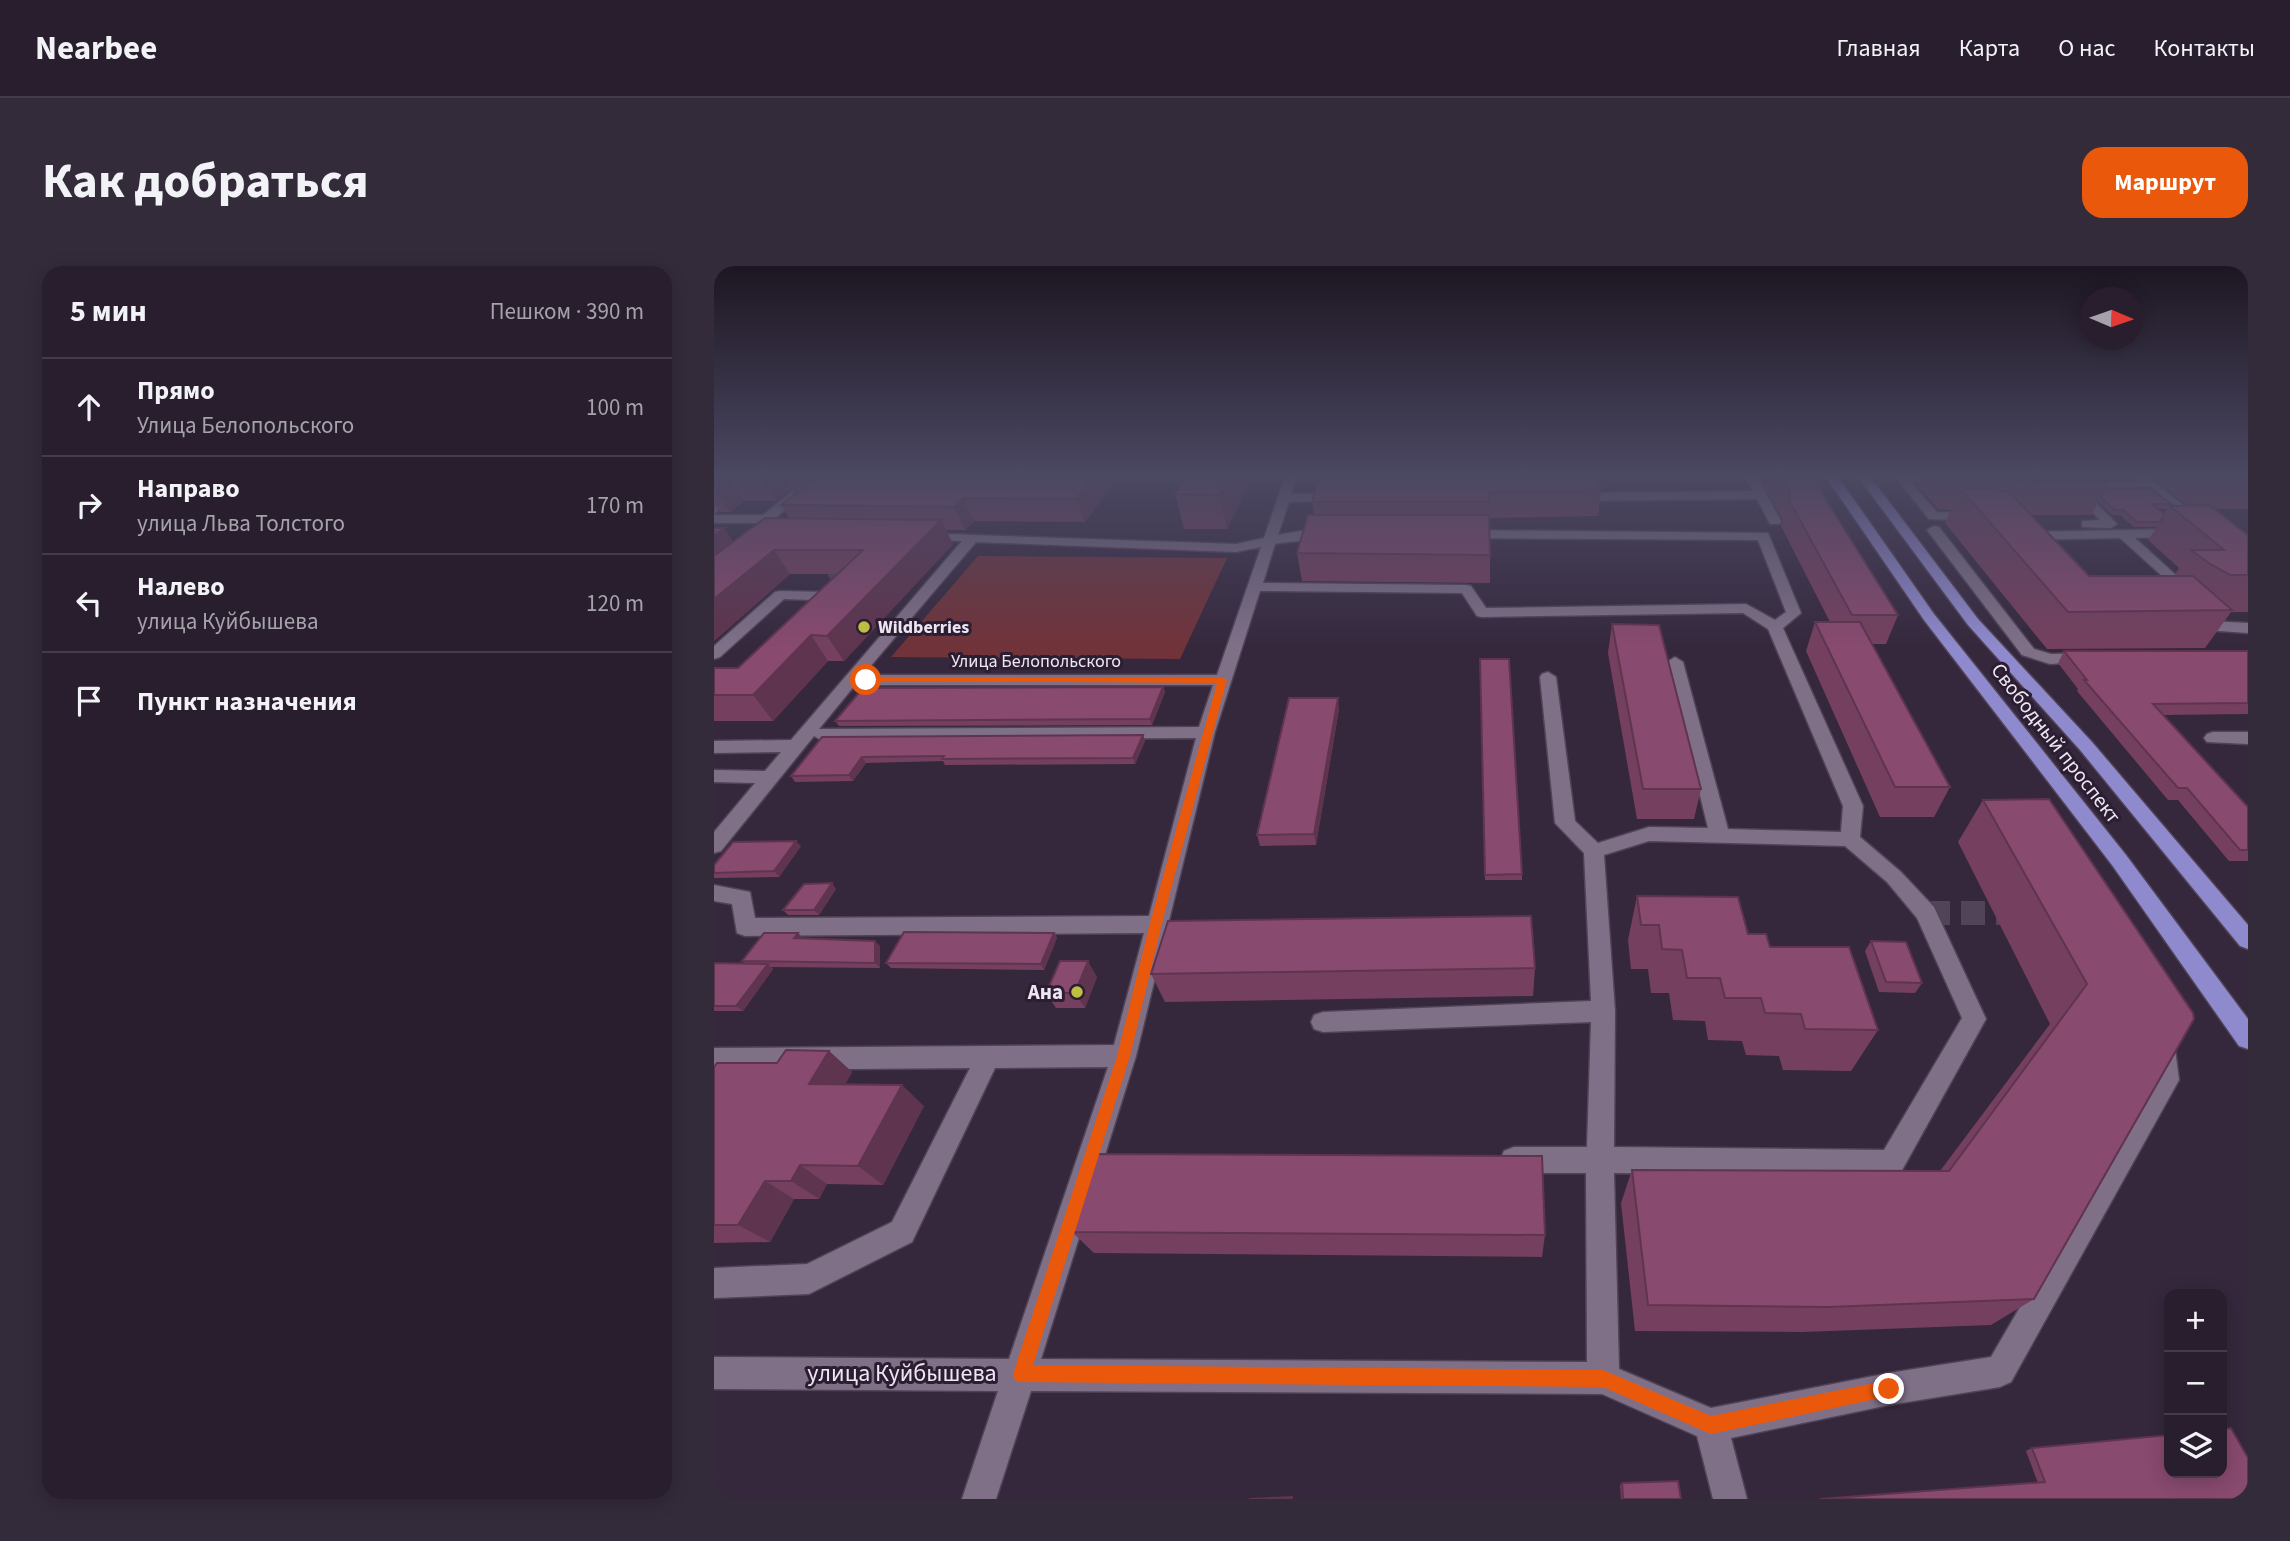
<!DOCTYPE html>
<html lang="ru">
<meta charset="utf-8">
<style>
:root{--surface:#281e2e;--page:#342b3a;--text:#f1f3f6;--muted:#a5a2aa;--line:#443c4a;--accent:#ea580c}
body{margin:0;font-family:"Source Sans 3",sans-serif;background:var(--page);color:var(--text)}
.controls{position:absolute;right:21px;bottom:21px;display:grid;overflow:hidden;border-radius:14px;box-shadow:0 4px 18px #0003}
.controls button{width:63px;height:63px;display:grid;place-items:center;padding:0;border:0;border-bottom:2px solid var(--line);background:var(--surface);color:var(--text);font:35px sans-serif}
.compass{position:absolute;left:1366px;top:21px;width:63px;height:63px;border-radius:50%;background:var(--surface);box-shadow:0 4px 18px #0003;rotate:92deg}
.stop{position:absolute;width:21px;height:21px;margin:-16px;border:5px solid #ea580c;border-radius:50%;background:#fff}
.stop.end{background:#ea580c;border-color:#fff;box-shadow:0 2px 7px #0008}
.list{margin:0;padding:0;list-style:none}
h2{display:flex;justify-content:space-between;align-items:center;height:91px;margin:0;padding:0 28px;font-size:30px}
h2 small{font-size:23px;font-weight:400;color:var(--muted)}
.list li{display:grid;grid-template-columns:46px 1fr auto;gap:21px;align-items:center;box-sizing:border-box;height:98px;padding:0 28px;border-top:2px solid var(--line)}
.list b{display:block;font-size:26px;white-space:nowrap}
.list p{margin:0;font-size:23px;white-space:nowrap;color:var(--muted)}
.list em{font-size:23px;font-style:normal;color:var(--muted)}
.icon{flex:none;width:38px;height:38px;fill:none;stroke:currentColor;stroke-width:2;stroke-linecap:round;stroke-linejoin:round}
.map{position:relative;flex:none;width:1534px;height:1233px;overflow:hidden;border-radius:21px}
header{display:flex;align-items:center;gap:42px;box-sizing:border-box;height:98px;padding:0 35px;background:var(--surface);border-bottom:2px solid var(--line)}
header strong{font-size:33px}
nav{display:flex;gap:38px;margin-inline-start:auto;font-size:24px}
.intro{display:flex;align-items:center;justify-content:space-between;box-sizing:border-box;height:168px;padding:0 42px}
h1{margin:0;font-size:49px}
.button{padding:18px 32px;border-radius:21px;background:var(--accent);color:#fff;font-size:24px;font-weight:700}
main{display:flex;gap:42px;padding:0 42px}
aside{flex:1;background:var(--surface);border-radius:21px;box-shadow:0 4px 18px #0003}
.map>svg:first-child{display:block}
.green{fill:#71333a}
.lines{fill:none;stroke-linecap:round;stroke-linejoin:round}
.minor-tunnel-far1{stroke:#514458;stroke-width:13;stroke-dasharray:13 7;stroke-linecap:butt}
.minor-tunnel{stroke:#514458;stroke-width:24;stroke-dasharray:24 11;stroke-linecap:butt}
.minor-casing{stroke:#4f4355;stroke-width:3}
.major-casing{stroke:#4f4355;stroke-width:3}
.minor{fill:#7f7088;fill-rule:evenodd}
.major{fill:#8f8acd;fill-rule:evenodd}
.wall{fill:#75405f;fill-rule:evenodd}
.shaded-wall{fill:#5f344e}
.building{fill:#884a6f;stroke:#5f344e;stroke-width:2}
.route{fill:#ea580c}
.poi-dot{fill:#bebf42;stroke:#2b1e32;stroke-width:2.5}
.labels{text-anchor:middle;stroke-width:6;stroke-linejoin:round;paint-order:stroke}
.far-poi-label{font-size:18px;font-weight:bold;fill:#ede5f2;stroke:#2b1e32;text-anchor:start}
.far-street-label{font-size:18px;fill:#ede5f2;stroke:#2b1e32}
.street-label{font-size:21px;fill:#ede5f2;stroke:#2b1e32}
.poi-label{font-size:21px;font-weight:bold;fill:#ede5f2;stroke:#2b1e32;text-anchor:end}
.near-street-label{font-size:24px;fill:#ede5f2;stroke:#2b1e32}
</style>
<header>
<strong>Nearbee</strong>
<nav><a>Главная</a><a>Карта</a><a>О нас</a><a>Контакты</a></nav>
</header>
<div class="intro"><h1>Как добраться</h1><a class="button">Маршрут</a></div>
<main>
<aside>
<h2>5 мин<small>Пешком · 390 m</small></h2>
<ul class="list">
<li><svg class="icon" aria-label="ahead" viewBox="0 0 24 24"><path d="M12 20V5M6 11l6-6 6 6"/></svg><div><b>Прямо</b><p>Улица Белопольского</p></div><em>100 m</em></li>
<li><svg class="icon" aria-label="right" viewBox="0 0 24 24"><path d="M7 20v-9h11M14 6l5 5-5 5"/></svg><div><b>Направо</b><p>улица Льва Толстого</p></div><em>170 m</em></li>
<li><svg class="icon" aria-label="left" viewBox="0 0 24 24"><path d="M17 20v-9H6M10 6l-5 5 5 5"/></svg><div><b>Налево</b><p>улица Куйбышева</p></div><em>120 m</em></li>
<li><svg class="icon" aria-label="arrive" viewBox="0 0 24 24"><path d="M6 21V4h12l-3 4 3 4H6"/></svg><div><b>Пункт назначения</b></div></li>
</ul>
</aside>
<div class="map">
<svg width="1534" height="1233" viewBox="0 0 1534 1233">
<rect width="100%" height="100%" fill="#35283d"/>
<path class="green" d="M264,290L513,292L466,393L177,391Z"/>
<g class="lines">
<path class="minor-tunnel-far1" d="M118,314L144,288"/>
<path class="minor-tunnel" d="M1212,647H1309"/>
<defs>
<g id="minor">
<path d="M34,208H48L0,248L2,232Z"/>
<path d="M99,208H113L59,254L63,265L74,266V272H54L46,257H0V249H49Z"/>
<path d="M572,208H584L577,228L625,227L631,231L625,235L575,236L564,269C580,266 609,259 623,269C616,274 574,275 561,278L549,317L752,319L757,320L772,342L1032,338L1061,354L1072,346L1044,274L747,272L740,268L747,264L1054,267L1087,347L1069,362L1149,540L1146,571L1187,606L1220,641L1272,753L1187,906L1177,910L900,907L905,1103L997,1142L1175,1107L1277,1091L1439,812L1436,775L1439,767L1448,764L1457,767L1460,775L1465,814L1297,1116L1286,1121L1175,1139L1017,1172L1033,1233H999L983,1170L888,1128L317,1125L282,1233H248L284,1125L0,1123V1091L295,1093L394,801L281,802L198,976L95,1028L0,1032V1002L93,998L178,956L256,802L0,804V782L400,779L430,667L31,670L23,667L18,638L0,635V619L36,626L41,652L435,650L482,472L107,474L100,470L7,585L0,587V566L41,517L0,516V504L51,505L67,486L0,487V475L77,474L248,275L209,274L202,270L204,267L522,278L550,272ZM262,276L522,286L547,281L503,409H149ZM546,325L748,327L763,350L768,351L1029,347L1054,363L1129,540L1127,566L1014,563L969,396L961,391L953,396L994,562L935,561L884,577L861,555L842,411L834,406L828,408L826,411L841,557L870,587L877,735L609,746L600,749L597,756L600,763L609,766L877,756L873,881H800L790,885L786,894L790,903L800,907H872L873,1096L327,1093L422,790L501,466ZM141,419H499L485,461L105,463ZM935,575L1131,580L1173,616L1203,652L1248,752L1170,884L900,881L901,745L890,589Z"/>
<path d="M1030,208H1042L1067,255L1066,258H1056L1043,233L857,235L851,231L857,227L1039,225Z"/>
<path d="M1188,208L1240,209L1242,212L1236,216H1197L1223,246L1262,247L1268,251L1262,255L1215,253L1182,212Z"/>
<path d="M1416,208H1430L1488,254V260H1478L1434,224H1369L1403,258L1397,262L1368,261V255L1386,254L1358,227V221L1367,216H1425Z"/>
<path d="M1220,260L1225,261L1320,383L1337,388L1374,387L1380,389L1382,392L1380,395L1336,398L1308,389L1213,264Z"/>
<path d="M1464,263L1469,264V270L1421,272L1463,310L1449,319L1453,324L1446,328L1441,327L1433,318L1447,309L1406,272L1308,274L1301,270L1308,266Z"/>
<path d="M66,325L112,326L119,330L106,343L101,344L94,340L99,334L70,333L6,391L0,393V380L61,326Z"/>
<path d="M1481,349L1494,355L1534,357V367L1491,364L1473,354Z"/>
<path d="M1499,466H1534V478L1493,476L1490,472L1493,468Z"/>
</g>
<g id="major">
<path d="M1110,208H1122L1220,348L1412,589L1534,753V783L1525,780L1398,599L1210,354Z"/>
<path d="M1142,208H1154L1264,353L1378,476L1534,659V683L1526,680L1366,484L1254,359Z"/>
</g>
</defs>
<use href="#minor" class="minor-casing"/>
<use href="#major" class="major-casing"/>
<use href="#minor" class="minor"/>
<use href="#major" class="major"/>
</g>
<g class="wall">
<path d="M0,208H406L371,256L260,255L251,264H232L239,278L130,395H114L59,455H0V402H24L124,308H76L0,375V262H10L19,276L75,252L67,239L81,229L77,222L62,235H30L16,246H6L0,237Z"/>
<path d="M473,208H540L513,263H470L461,228Z"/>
<path d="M607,208H879L878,211L887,224L884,250L776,252V317L588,315L583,287L600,249L598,236L608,212Z"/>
<path d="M1043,208H1100L1108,221L1107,225L1184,349L1172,378H1158L1236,521L1220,551H1166L1092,385L1101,356H1116L1067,260L1069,254Z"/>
<path d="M1210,208H1421L1418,213H1394L1396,215L1392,222L1457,238L1456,240L1473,239L1434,208H1534V243H1500L1534,269V346H1517L1491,382L1333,383L1231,257L1237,244L1224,243L1205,221ZM1384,236L1398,249H1406L1420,261H1443L1434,274L1465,302L1460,310H1375L1317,249H1377ZM1444,243H1453L1450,248Z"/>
<path d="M898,358L987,523L980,553H923L894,387Z"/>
<path d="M1350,385H1534V448L1449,449L1534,541V595H1515L1464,534H1454L1363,425L1364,423L1344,397Z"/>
<path d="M766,393L808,608V614H771Z"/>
<path d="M449,421L451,426L438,459L125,460L121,455Z"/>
<path d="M625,443L602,579L546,580L543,569Z"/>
<path d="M429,469L431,475L421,498L231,499L229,495L152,497L139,515L81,516L77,510L108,471Z"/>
<path d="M1269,534L1479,747L1320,1033L1277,1059L1088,1066L921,1065L907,937L918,904L1226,905L1336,758L1244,576Z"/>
<path d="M87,580L65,611L0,612V599Z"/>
<path d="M122,623L105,649H74L69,644Z"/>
<path d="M923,630L1034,668L1056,681L1164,764L1137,805L1069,804L1065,790L1032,789L1028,775L994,774L991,755L959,754L955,727H937L934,703H917L914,674Z"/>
<path d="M340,667L343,672L330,704L177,702L172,697Z"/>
<path d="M1157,675L1208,717L1201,727L1165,726L1151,685Z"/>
<path d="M166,680V702L57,701L59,703L29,745H0V697H30L28,695Z"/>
<path d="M821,702L819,730L451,736L437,708Z"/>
<path d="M383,711L371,742H342L332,727Z"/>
<path d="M115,785L138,806L131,818L210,840L169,919L113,918L105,933H80L56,976L0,977V801L63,797Z"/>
<path d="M358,966L831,969L828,991L380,987Z"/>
<path d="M1318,1182L1534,1192L1324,1217L1312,1185Z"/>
<path d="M908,1217L967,1233H907L906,1219Z"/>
</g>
<g class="shaded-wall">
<path d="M0,208H30L15,212L30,235L16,246L0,223Z"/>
<path d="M52,208H94L71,212L77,222L62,235L47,212Z"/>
<path d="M382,208H406L371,256L362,233Z"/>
<path d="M516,208H540L513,263L505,229Z"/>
<path d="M249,232L260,255L251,264L240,241Z"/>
<path d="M227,254L239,278L130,395L113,370Z"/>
<path d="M10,262L26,286L0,308V270Z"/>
<path d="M60,284L76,308L0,375V333Z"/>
<path d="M97,369L114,395L59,455L39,429Z"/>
<path d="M449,421L451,426L438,459L436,453Z"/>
<path d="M624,432L625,443L602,579L600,568Z"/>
<path d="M429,469L431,475L421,498L419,492Z"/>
<path d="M148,491L152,497L139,515L135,509Z"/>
<path d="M82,575L87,580L65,611L60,605Z"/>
<path d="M118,617L122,623L105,649L100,644Z"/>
<path d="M84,667L89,672H80Z"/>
<path d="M340,667L343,672L330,704L327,698Z"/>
<path d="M161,675L166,680V702L161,697Z"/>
<path d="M374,695L383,711L371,742L361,727Z"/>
<path d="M54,698L59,703L29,745L22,740Z"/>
<path d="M115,785L138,806L120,839L95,818Z"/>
<path d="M188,819L210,840L169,919L144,900Z"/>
<path d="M86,899L113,918L105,933L77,915Z"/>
<path d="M51,915L80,933L56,976L24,959Z"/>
</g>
<g class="building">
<path d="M9,208H52L47,212H15L0,223V215Z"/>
<path d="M76,208H382L362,233L249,232L240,241L67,239L102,212H71Z"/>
<path d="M473,208H516L505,229L461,228Z"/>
<path d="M1065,208H1100L1108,221H1104L1184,349H1138L1075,234L1076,227Z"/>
<path d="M1237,208H1388L1396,215H1316L1319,218L1280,210H1238Z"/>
<path d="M1498,208H1534V209H1500Z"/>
<path d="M883,211L887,224L775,226V236H598L605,212Z"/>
<path d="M1246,222H1274L1295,226L1375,310H1479L1518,344L1354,346Z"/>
<path d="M1392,222H1436L1457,238H1438L1450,248L1446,256H1423L1409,244H1401L1387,231Z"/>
<path d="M1495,239L1534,269V309H1516L1496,298L1477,284H1510L1456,240Z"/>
<path d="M594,249H775L776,289L583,287Z"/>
<path d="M51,252L227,254L113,370L97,369L39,429H0V402H24L149,284H60L0,333V290Z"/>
<path d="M0,262H10L0,270Z"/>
<path d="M1101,356H1146L1236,521H1181Z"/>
<path d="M898,358L945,359L987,523H929Z"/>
<path d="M1350,385H1534V437L1439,438L1534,541V584H1526L1473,522H1464L1370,414H1373Z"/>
<path d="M766,393H795L808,608L771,609Z"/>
<path d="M449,421L436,453L121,455L149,422Z"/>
<path d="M575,432H624L600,568L543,569Z"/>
<path d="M429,469L419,492L228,493L230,490L148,491L135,509L77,510L108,471Z"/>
<path d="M1335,533L1479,747L1480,753L1320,1033L1115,1041L934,1039L918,904L1235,905L1373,718L1269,534Z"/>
<path d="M82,575L60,605L0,607V599L19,576Z"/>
<path d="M118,617L100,644H69L90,618Z"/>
<path d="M923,630L1024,631L1034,668H1052L1056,681H1135L1164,764L1091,763L1087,748L1051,747L1047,732H1011L1006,712H973L968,684L948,683L945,659H927Z"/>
<path d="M817,650L821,702L437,708L454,655Z"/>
<path d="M190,666L340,667L327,698L172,697Z"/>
<path d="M50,667H84L80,672L161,675V697L28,695Z"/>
<path d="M1157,675L1192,676L1208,717L1172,716Z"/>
<path d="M346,695H374L361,727H332Z"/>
<path d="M0,697L54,698L22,740H0Z"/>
<path d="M72,784L115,785L95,818L188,819L144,900L86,899L77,915H51L24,959H0V801L3,797H63Z"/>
<path d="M383,888L828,890L831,969L358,966Z"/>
<path d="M1517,1162L1534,1192V1233H1106L1331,1216L1318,1182L1455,1169V1207H1508V1163Z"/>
<path d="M964,1215L967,1233H909L908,1217Z"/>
<path d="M578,1231V1233H535Z"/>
</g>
<linearGradient id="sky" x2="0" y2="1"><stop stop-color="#1d1622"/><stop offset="0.55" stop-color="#4b4862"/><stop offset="1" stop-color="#4b4862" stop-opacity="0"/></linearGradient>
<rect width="1534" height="381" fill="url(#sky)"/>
<path class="route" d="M152,411L509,412L513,414L448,657L416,790L319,1099L889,1104L997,1150L1175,1114L1181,1116L1183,1123L1181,1129L997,1168L889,1121L307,1116L301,1114L299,1108L403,790L436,657L503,417L149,415L147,414Z"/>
<g class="poi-dot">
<circle cx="150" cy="361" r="7"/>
<circle cx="363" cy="726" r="7"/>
</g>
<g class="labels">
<g class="far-poi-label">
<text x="164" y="367">Wildberries</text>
</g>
<g class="far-street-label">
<text x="322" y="401">Улица Белопольского</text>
</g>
<g class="street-label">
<text transform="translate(1342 477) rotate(52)" y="7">Свободный проспект</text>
</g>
<g class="poi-label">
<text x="349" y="733">Ана</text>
</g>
<g class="near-street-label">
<text x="188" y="1115">улица Куйбышева</text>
</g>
</g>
</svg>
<div class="controls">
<button>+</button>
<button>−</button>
<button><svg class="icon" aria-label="layers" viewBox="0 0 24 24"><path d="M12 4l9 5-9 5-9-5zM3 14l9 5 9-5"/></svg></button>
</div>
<svg class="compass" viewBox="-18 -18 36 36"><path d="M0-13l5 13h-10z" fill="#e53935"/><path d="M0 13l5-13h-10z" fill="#a5a2aa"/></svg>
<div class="stop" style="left:152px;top:414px"></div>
<div class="stop end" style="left:1175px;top:1123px"></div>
</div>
</main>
